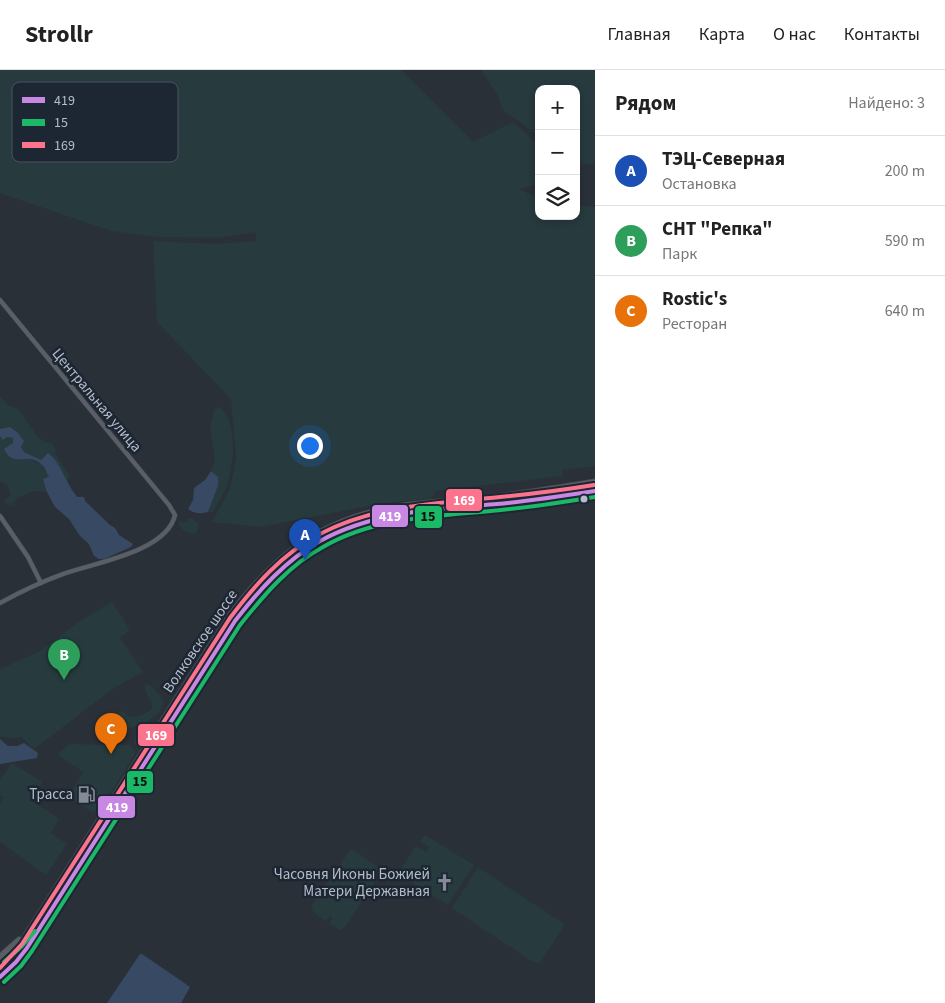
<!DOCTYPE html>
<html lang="ru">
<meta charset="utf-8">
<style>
:root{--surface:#fff;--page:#f6f6f6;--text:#222;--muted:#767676;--line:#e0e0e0;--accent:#111827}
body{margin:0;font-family:"Source Sans 3",sans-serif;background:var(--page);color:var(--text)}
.controls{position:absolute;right:15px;top:15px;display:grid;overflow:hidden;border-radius:10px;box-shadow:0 2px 8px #0003}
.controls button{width:45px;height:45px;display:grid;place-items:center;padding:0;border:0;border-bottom:1px solid var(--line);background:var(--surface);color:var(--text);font:25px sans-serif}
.you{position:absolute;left:309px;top:375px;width:18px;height:18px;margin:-12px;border:4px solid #fff;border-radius:50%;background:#1a73e8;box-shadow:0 0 0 8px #1a73e833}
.badge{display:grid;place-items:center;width:32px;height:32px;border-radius:50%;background:var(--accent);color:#fff;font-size:16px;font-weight:700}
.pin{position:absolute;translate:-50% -41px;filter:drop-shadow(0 1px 2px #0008)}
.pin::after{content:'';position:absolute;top:26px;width:18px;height:15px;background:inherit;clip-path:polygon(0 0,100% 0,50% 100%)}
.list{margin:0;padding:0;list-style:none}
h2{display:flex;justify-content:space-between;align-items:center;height:65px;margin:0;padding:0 20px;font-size:21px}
h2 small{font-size:16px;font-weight:400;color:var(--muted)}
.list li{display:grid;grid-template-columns:32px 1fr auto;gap:15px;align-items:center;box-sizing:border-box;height:70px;padding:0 20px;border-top:1px solid var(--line)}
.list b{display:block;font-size:19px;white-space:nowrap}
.list p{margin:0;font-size:16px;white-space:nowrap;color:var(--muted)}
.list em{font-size:16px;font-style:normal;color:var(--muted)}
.icon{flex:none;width:28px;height:28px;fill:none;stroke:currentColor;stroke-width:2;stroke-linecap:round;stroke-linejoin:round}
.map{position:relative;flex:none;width:595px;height:933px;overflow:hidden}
header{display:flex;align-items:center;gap:30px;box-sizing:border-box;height:70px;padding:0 25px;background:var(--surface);border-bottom:1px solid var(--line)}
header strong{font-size:24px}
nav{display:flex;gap:28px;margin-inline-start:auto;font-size:18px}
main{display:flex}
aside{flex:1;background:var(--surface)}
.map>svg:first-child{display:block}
.green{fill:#273a3e}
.water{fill:#384963}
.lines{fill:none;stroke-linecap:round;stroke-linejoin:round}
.minor-casing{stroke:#484c53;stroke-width:5}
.secondary-casing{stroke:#484c53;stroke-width:7}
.minor{stroke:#5a5e66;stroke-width:4}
.secondary{stroke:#595d64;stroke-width:5.5}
.bus-1-casing{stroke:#1d2633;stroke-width:8}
.bus-2-casing{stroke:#1d2633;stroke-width:8}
.bus-3-casing{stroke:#1d2633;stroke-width:8}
.bus-1{stroke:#c787e3;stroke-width:4}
.bus-2{stroke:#1ab867;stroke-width:4}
.bus-3{stroke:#fc738d;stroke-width:4}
.bus-dot{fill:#b4bcc9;stroke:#1d2633;stroke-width:2}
.labels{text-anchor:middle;stroke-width:5;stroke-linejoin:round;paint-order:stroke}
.street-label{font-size:15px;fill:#b4bcc9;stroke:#1d2633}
.poi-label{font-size:15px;fill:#b4bcc9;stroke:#1d2633;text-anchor:end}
.key{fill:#1d2633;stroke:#4a5360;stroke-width:1}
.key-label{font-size:14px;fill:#b4bcc9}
.line-badge{stroke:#1d2633;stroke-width:2}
.badge-label{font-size:14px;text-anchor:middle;font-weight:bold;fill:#fff}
.pale-badge-label{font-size:14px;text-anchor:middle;font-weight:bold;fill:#111}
</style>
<header>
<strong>Strollr</strong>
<nav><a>Главная</a><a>Карта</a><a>О нас</a><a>Контакты</a></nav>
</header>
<main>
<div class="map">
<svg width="595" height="933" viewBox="0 0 595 933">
<rect width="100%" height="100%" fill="#2a3038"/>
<g class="green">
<path d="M0,0H401L473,72L513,52L539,75L537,115L518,119L539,128V146H576V135L595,137V396L562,400L563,406L435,421L433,427L426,429L384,433L260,457L212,452L230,419L236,388L231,329L157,252L153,171L215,174L256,171V162L218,168L158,167L111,161L0,123Z"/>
<path d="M481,0H595V95L576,93V19H539V66L503,40L498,26Z"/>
<path d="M0,326L8,335L18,339L38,367L47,373H51L56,379L55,384L69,405L67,412L58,394L45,386L41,390L24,382L21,377L24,371L0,359Z"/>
<path d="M219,337C239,349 234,398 226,418C223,426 217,434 213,442H208L218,416V407L211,401L215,391L210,357L214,340Z"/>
<path d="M0,366L3,370L7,367L13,368L14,390L25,388L41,394L49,407L47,422L34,421L18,428L11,436L5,432L6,429L11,424L7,415L0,411Z"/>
<path d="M189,449H193L198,453V460L194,464L183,460L179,455V451L186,453Z"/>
<path d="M112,532L130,560L120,568L143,602L114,618L34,679L22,667L8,668L0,666V599L37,583L79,552Z"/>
<path d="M148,614L154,618L164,632L160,642L148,651L137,676L135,673V669L141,660L140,654L127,660L115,659L102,664H95L97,657L103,654L109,649L115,647L119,642L123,641C128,646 130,648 138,646C166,637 145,632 145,615Z"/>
<path d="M69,674L130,675L136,682L100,741L92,742L69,727L83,702L57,684Z"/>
<path d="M12,693L42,712L31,730L59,749L51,763L67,774L46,805L0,772V733L4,727L0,725V710Z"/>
<path d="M425,765L474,795L448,835L398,804L416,776L426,782L429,777L420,771Z"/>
<path d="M350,780H354L382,800L345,857L340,860L330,854L332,848L330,846L325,851C319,846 311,843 312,835Z"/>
<path d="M478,797L564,854V856L541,891L538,893L533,892L452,838Z"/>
</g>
<g class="water">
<path d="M10,357L18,363L24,371L21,377L24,382L41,390L48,383C60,391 65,411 75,424L77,427H84L85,431L110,455L115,458L119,465L125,469L133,474L131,477L104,489H99L94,486L89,474L80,466L69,449L55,437L47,422L43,409L49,407C46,403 46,399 43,396C28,380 14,400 4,379L13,373V368L7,367L3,370L0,366V359Z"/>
<path d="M211,401L218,407V416L208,442C200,444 195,444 188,439L193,430L194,418L205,410Z"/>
<path d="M0,669L8,676H17L24,673L38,683L37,688L0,694Z"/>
<path d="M140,884H142L190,917L181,933H107Z"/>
</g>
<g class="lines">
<defs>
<g id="minor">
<path d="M0,230L169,435L175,445C167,482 93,493 63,504C41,512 20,522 0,533"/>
<path d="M0,446L28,487L41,513"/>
</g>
<g id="secondary">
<path d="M0,887L19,870"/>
<path d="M0,896L20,875L229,547C269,493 310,457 377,441C412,432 450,432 486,428C522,424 559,418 595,412"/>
<path d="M0,907L16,892L27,878L235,551C259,520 285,491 320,471C371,442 429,441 486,435C522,432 559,427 595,421"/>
</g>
</defs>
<use href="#minor" class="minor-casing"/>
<use href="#secondary" class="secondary-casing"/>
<use href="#minor" class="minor"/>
<use href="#secondary" class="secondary"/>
<defs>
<path id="bus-1" d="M0,907L16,892L27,878L235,551C259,520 286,490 320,471C374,441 437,439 497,434C530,431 563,426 595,421"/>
<g id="bus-2">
<path d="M4,892L22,876L35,861"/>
<path d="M4,912L21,896L32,881L240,555C264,525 289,495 323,477C376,446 441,446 501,440C532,437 564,432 595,427"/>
</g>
<path id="bus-3" d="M0,898L22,874L230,548C254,516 282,484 318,465C374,435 438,433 500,427C531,424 563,420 594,415"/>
</defs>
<use href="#bus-1" class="bus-1-casing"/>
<use href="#bus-2" class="bus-2-casing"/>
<use href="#bus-3" class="bus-3-casing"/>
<use href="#bus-1" class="bus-1"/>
<use href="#bus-2" class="bus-2"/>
<use href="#bus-3" class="bus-3"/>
</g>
<defs>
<symbol id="fuel-bare" viewBox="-9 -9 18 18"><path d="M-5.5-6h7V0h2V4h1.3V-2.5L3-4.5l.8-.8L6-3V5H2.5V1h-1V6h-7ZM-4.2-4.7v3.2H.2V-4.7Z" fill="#848b96" stroke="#1d2633" stroke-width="2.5" paint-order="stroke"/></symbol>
<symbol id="church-bare" viewBox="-9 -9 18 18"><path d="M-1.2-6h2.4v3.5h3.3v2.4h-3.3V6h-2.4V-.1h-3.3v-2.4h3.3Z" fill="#848b96" stroke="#1d2633" stroke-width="2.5" paint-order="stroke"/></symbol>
</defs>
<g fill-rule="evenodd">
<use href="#fuel-bare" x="74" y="712" width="25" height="25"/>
<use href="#church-bare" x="432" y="800" width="25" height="25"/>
</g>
<circle class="bus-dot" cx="584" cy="429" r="4.5"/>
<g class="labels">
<g class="street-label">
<text transform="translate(97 330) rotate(50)" y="5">Центральная улица</text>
<text transform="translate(200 571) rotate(-56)" y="5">Волковское шоссе</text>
</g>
<g class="poi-label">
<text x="73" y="729">Трасса</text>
<text x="430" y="809">Часовня Иконы Божией<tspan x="430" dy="17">Матери Державная</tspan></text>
</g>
</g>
<rect x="12" y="12" width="166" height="80" rx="8" class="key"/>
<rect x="22" y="27" width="23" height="6" fill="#c787e3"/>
<rect x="22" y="49" width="23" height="7" fill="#1ab867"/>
<rect x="22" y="72" width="23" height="6" fill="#fc738d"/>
<g class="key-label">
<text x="54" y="35">419</text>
<text x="54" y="57">15</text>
<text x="54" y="80">169</text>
</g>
<g class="line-badge">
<rect x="445" y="418" width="38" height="24" rx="5" fill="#fc738d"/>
<rect x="371" y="434" width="38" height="24" rx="5" fill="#c787e3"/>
<rect x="414" y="435" width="29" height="24" rx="5" fill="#1ab867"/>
<rect x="137" y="653" width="38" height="24" rx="5" fill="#fc738d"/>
<rect x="126" y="700" width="28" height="24" rx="5" fill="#1ab867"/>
<rect x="97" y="725" width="39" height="24" rx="5" fill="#c787e3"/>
</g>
<g class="badge-label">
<text x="464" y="435">169</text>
<text x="390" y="451">419</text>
<text x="156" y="670">169</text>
<text x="117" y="742">419</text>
</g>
<g class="pale-badge-label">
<text x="428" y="451">15</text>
<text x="140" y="716">15</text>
</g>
</svg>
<div class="controls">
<button>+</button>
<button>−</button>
<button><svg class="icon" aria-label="layers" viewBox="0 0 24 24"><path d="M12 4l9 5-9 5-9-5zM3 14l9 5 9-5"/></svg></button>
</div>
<div class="you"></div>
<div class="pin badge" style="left:305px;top:490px;background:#1a4fb4">A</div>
<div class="pin badge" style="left:64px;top:610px;background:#2e9e5b">B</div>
<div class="pin badge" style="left:111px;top:684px;background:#e8710a">C</div>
</div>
<aside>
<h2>Рядом<small>Найдено: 3</small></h2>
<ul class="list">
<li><span class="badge" style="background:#1a4fb4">A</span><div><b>ТЭЦ-Северная</b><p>Остановка</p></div><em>200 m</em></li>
<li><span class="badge" style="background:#2e9e5b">B</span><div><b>СНТ &quot;Репка&quot;</b><p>Парк</p></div><em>590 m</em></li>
<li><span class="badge" style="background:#e8710a">C</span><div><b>Rostic's</b><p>Ресторан</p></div><em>640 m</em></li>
</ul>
</aside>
</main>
